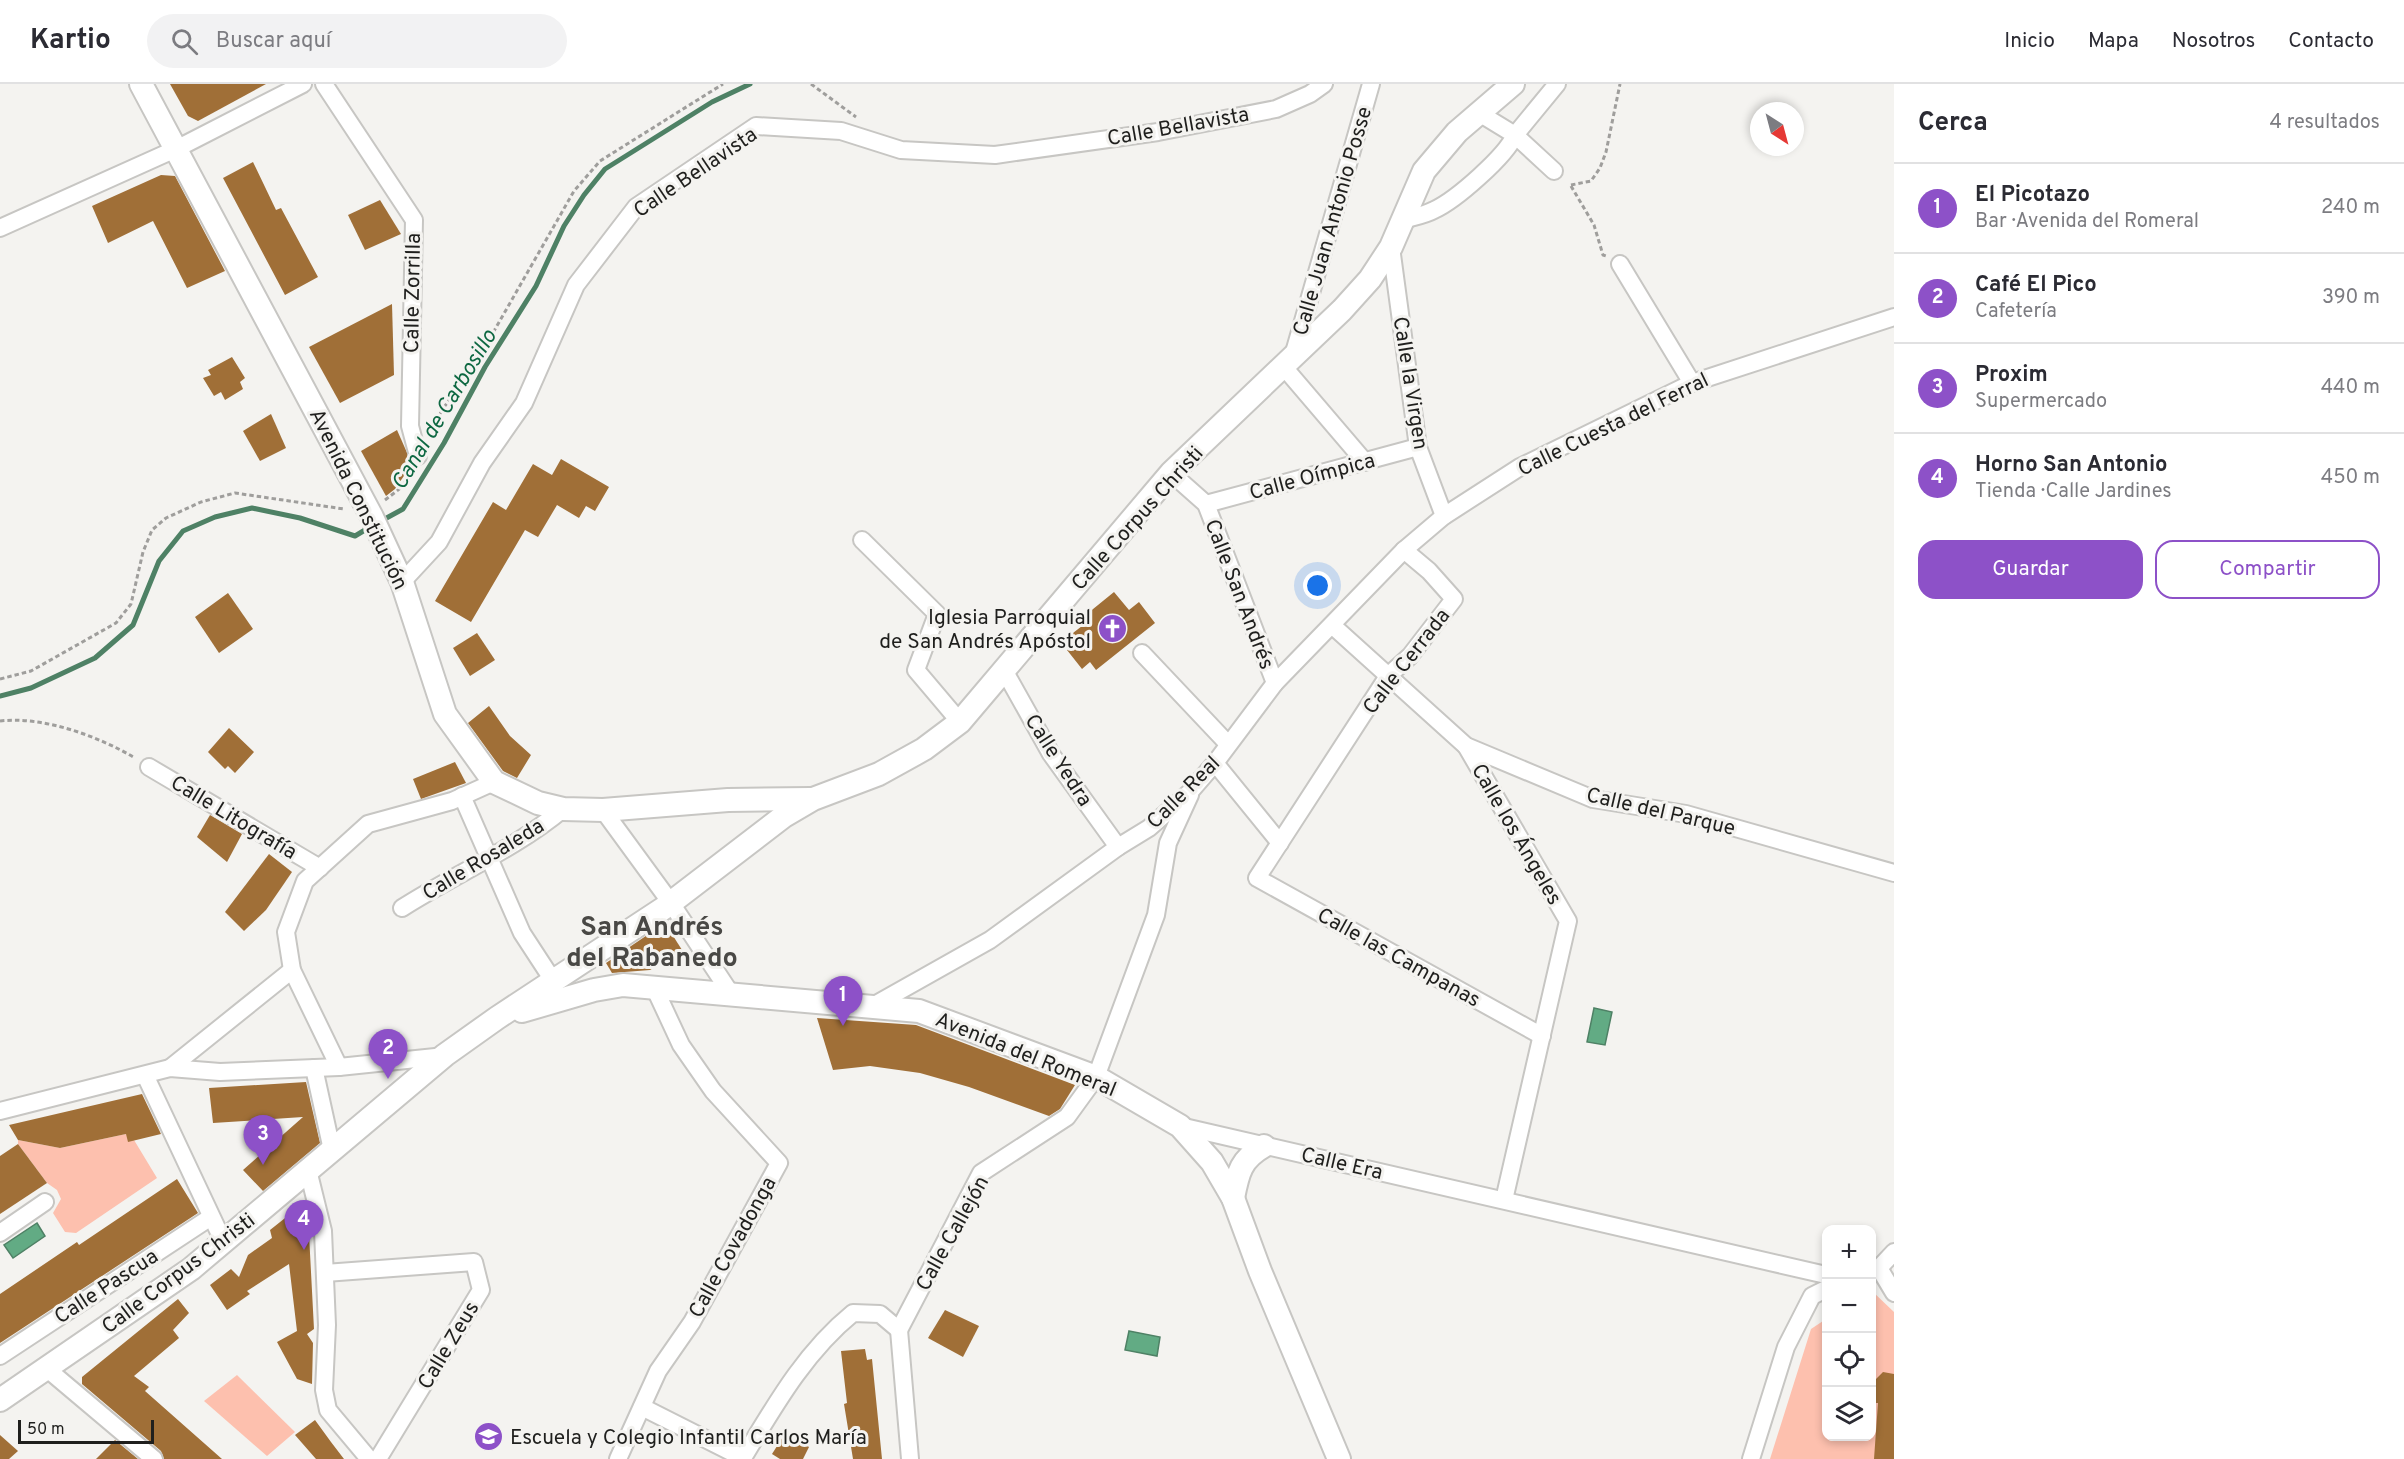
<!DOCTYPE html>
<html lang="es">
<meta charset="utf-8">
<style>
:root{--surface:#fff;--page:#f2f2f3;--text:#2b2b33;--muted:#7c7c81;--line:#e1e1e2;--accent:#8d51c8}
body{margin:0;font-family:Overpass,sans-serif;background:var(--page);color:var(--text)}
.controls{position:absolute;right:18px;bottom:18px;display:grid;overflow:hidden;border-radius:12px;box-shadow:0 3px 9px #0003}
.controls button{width:54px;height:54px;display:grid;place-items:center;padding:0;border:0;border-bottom:2px solid var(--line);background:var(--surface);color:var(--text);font:30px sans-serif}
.compass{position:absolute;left:1750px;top:18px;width:54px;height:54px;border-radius:50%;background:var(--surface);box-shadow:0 3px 9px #0003;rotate:144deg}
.scale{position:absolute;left:18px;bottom:15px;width:136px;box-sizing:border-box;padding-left:6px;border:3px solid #1f1f1d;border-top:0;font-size:16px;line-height:21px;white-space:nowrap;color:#1f1f1d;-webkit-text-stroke:4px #f4f3f0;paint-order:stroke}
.you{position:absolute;left:1318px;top:502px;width:21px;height:21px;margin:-15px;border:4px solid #fff;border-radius:50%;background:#1a73e8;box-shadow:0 0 0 9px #1a73e833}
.badge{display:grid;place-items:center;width:39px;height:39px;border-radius:50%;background:var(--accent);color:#fff;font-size:20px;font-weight:700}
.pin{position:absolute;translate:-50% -50px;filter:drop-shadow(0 2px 3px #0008)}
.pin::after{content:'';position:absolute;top:32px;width:21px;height:18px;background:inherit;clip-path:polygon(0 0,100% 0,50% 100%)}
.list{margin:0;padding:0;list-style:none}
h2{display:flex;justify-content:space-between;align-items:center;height:78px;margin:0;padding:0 24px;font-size:26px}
h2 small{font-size:20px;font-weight:400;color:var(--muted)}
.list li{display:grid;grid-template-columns:39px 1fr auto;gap:18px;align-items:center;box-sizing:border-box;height:90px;padding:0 24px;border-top:2px solid var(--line)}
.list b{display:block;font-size:22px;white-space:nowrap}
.list p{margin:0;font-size:20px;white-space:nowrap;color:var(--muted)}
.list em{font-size:20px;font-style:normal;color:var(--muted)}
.actions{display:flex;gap:12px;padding:18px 24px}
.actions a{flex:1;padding:14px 0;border:2px solid var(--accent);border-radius:18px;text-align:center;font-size:21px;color:var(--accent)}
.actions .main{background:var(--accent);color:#fff}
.icon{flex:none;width:33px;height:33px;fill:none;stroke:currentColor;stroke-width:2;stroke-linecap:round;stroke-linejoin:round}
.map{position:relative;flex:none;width:1894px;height:1375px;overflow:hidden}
header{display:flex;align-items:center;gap:36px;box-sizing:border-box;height:84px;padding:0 30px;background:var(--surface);border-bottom:2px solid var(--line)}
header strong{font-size:28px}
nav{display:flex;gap:33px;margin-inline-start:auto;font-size:21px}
.search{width:420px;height:54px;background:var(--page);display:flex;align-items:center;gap:15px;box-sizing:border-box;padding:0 21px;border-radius:33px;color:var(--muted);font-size:22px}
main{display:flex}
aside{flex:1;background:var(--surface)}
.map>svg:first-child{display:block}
.green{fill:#fdc0ae}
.water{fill:#62ab84;stroke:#4e8165;stroke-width:1.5}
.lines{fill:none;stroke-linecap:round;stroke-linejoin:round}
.stream{stroke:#4e8165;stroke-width:5}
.building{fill:#a06f37}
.street-casing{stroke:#c7c6c3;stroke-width:20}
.secondary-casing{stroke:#c7c6c3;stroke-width:26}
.path{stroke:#9f9e9c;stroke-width:3;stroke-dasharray:4.5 3;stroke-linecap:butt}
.street{stroke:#fff;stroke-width:16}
.secondary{stroke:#fff;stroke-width:22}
.labels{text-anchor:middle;stroke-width:6;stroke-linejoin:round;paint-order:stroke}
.street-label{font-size:21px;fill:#1f1f1d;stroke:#f4f3f0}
.poi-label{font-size:21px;fill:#1f1f1d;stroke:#f4f3f0;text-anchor:end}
.water-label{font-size:22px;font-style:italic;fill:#0e6842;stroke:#f4f3f0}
.district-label{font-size:27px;font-weight:bold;fill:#494845;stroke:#f4f3f0}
</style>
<header>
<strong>Kartio</strong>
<div class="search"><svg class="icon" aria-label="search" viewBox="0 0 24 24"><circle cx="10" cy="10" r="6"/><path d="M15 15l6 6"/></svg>Buscar aquí</div>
<nav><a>Inicio</a><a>Mapa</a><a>Nosotros</a><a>Contacto</a></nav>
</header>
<main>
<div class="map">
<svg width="1894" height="1375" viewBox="0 0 1894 1375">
<rect width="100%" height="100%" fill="#f4f3f0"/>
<g class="green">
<path d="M126,1050L134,1056L157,1094L76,1149L65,1148L53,1129L61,1115L57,1106L47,1099L18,1060V1056L60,1064Z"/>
<path d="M1872,1207L1894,1228V1375H1770L1811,1245L1826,1235V1352H1872Z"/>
<path d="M237,1291L295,1348L267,1372L204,1317Z"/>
</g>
<g class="water">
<path d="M1594,924L1612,928L1605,961L1587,958Z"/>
<path d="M37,1139L45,1152L13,1174L4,1161Z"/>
<path d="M1129,1247L1160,1253L1157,1272L1125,1266Z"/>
</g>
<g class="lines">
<g class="stream">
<path d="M381,437L403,425L444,359L485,283L536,202L564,142L584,111L605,85L712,18L750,0"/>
<path d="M0,612L31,604L95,574L133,541L159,477L183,447L215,433L252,424L300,434L355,452L370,443"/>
</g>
</g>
<g class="building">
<path d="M170,0H266L198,37L188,32Z"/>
<path d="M253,78L276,126L281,124L318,193L285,211L223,94Z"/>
<path d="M161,91L175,92L225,187L187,204L153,137L108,159L92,122Z"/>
<path d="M380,116L401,150L365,166L348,131Z"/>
<path d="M392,220L394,291L340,319L309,263Z"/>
<path d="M232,273L245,294L240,298L243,305L225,316L221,308L214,312L203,294L211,291L208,286Z"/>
<path d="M271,330L286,364L260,377L243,347Z"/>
<path d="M397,346L412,380L395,405L386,412L361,367Z"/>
<path d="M561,375L609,403L595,427L586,422L579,434L557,421L538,453L525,446L471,538L435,517L493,418L506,426L533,380L552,391Z"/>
<path d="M1114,508L1129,526L1139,518L1155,539L1096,586L1090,578L1082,585L1067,566L1075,559L1069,552L1086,539L1082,534Z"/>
<path d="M228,509L253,545L219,569L195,533Z"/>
<path d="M477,549L495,576L470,592L453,564Z"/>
<path d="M489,622L510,652L531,671L517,694L503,687L468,639Z"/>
<path d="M229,644L254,668L235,689L228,682L225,685L208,668Z"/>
<path d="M455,678L466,699L421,715L413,695Z"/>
<path d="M210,731L242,750L227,778L197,753Z"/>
<path d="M269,770L292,788L266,826L244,847L225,828Z"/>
<path d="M665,839L682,866L650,886L612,889L606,879Z"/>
<path d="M817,934L916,941L1075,1001L1060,1025L1049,1032L969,1003L920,989L870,982L833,986Z"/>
<path d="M306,998L320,1059L263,1107L243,1086L303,1033L213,1039L209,1004Z"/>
<path d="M142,1010L161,1050L128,1058L126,1050L60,1064L18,1056L9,1041Z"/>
<path d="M18,1060L47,1099L0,1130V1072Z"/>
<path d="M177,1095L198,1129L0,1259V1210L77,1158L79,1161Z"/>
<path d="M299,1123L308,1131L314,1245L307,1250L313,1259L312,1300L297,1295L277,1258L297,1247L289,1180L247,1207L250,1210L227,1226L210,1201L231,1185L239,1193L248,1171L272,1154L270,1146Z"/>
<path d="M178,1215L189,1229L173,1246L179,1254L134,1292L149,1303L145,1307L222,1375H164L161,1367L82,1300V1293Z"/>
<path d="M945,1226L979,1242L963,1273L928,1254Z"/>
<path d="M865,1265L867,1276L872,1275L882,1375H853L844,1320L847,1319L841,1267Z"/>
<path d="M1883,1288L1894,1290V1375H1874L1878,1319H1872V1299Z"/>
<path d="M315,1336L331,1358L344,1375H316L295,1351Z"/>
<path d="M786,1348L809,1363L803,1375H780L772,1370Z"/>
<path d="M0,1351L18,1367L9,1375H0Z"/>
<path d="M115,1356L138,1375H96Z"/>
</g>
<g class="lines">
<defs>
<g id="street">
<path d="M324,0L414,136L410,342L418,372"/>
<path d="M1554,87L1515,51L1557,0"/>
<path d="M1403,136C1413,133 1425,131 1434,126C1456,116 1506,72 1515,51L1479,29"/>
<path d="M0,144L178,64L303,0"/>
<path d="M1391,163L1418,363L1444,432"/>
<path d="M1620,180L1692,299"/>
<path d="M1293,272L1371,0"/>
<path d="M1283,282L1365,378"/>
<path d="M1171,389L1206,420L1275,599"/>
<path d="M1206,420L1418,363"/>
<path d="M862,456L937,530L916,586L960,638"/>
<path d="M1404,466L1429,487L1454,515L1410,572L1388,592L1257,794L1542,952"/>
<path d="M402,498L439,458L482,379L524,319L576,201L636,123L756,42L841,47L901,66L995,71L1158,48L1276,25L1310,10L1324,0"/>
<path d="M1333,542L1466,662L1593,715L1686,730L1894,789"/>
<path d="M1142,569L1228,660"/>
<path d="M1004,586L1051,670L1118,763"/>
<path d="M1466,662L1568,837L1504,1116"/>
<path d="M1215,679L1280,759"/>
<path d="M149,683L320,784"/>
<path d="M462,712L522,849L554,898"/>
<path d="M603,726L671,819L731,910"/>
<path d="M402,824C455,790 515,765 563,725"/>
<path d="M871,923L990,856L1118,763L1149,744L1189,709L1215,679L1275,599L1404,466L1444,432L1520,383L1692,299L1894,233"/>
<path d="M339,983L292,886L286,848L305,797L368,740L452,717L494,698"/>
<path d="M170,984L292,886"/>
<path d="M314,984L332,1066"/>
<path d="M145,991L224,1159"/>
<path d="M0,1027L170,984L220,988L339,983L445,972"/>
<path d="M1180,1042L1826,1191"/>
<path d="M308,1086L323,1147L327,1241L324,1306L328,1326L369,1375"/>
<path d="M0,1149L45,1118"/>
<path d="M1879,1184L1894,1209"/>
<path d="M1872,1187L1879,1184L1894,1168"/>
<path d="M325,1189L474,1178L481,1206L378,1375"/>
<path d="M899,1246L981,1089L1067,1033L1096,993L1156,831L1168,759L1190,711"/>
<path d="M899,1246L910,1375"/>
<path d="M0,1272L211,1133"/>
<path d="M46,1284L154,1375"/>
<path d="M642,1323L743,1374C775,1321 805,1268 853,1229L880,1230L899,1246"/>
<path d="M618,1375L658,1287L692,1238L779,1079L713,1007L681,961L654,903"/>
<path d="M1751,1375L1786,1263L1812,1212L1826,1205"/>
</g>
<g id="secondary">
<path d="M141,0L372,433L402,498L445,630L494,698L538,719L563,725L603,726L728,716L811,715"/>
<path d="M522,927L594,906L623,901L919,927L1096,993L1180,1042L1212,1078L1233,1114L1260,1187L1339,1375"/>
<path d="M1233,1114C1238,1088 1241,1075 1264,1062"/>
<path d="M0,1316L191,1185L445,971L497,934L664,824L784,732L813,715L879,690L924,665L960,638L1171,389L1342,226L1370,195L1391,163L1424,87L1457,48L1513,0"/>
</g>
</defs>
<use href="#street" class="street-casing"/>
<use href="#secondary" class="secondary-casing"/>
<g class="path">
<path d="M811,0L856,33"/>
<path d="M1571,101L1591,97L1600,84L1606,68L1620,0"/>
<path d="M1571,102L1594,141L1603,171L1606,172"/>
<path d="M430,350L442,326L474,282L574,107L600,77L723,0"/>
<path d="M385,416L402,403L411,386"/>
<path d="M0,595L31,587L116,539L131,520L143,468L152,446L166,434L201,418L235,409L344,425"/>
<path d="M0,637C43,632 98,652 135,674"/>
</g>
<use href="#street" class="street"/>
<use href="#secondary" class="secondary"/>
</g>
<defs>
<symbol id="church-disc" viewBox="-11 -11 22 22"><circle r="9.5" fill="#8d51c8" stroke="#f4f3f0"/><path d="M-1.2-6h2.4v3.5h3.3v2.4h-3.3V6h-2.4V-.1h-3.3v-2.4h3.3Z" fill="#fff"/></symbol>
<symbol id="school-disc" viewBox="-11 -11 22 22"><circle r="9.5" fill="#8d51c8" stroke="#f4f3f0"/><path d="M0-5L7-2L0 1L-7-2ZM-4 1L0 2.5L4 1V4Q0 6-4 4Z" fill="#fff"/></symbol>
</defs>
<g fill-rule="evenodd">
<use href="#church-disc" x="1096" y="528" width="33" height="33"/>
<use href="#school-disc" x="472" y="1336" width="33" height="33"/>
</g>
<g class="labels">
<g class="street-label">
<text transform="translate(1178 42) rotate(-10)" y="7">Calle Bellavista</text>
<text transform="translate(695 88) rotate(-34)" y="7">Calle Bellavista</text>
<text transform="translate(1332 137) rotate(-74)" y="7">Calle Juan Antonio Posse</text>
<text transform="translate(412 209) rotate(-89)" y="7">Calle Zorrilla</text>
<text transform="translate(1411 299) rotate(81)" y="7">Calle la Virgen</text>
<text transform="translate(1613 340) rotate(-26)" y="7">Calle Cuesta del Ferral</text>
<text transform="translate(1312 392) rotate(-15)" y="7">Calle Oímpica</text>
<text transform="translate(359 415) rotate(64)" y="7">Avenida Constitución</text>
<text transform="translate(1137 434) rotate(-48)" y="7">Calle Corpus Christi</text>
<text transform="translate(1240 510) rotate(69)" y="7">Calle San Andrés</text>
<text transform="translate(1406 577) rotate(-52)" y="7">Calle Cerrada</text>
<text transform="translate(1059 676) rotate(57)" y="7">Calle Yedra</text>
<text transform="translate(1183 708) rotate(-45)" y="7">Calle Real</text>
<text transform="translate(1661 727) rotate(13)" y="7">Calle del Parque</text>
<text transform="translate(234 733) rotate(31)" y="7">Calle Litografía</text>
<text transform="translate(1517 750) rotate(60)" y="7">Calle los Ángeles</text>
<text transform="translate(483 775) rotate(-31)" y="7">Calle Rosaleda</text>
<text transform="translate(1399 873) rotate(29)" y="7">Calle las Campanas</text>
<text transform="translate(1026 970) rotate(22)" y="7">Avenida del Romeral</text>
<text transform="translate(1342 1079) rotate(13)" y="7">Calle Era</text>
<text transform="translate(952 1149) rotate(-61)" y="7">Calle Callejón</text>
<text transform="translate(732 1163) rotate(-61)" y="7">Calle Covadonga</text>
<text transform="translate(178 1189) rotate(-37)" y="7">Calle Corpus Christi</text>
<text transform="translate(106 1202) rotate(-33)" y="7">Calle Pascua</text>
<text transform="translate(448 1261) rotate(-59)" y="7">Calle Zeus</text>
</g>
<g class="poi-label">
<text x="1091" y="540">Iglesia Parroquial<tspan x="1091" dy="24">de San Andrés Apóstol</tspan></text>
<text x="510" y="1360" text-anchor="start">Escuela y Colegio Infantil Carlos María</text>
</g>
<g class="water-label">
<text transform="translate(443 325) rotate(-59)" y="8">Canal de Carbosillo</text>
</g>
<g class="district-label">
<text x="652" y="851">San Andrés<tspan x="652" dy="31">del Rabanedo</tspan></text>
</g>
</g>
</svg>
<div class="controls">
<button>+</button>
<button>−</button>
<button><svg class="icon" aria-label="locate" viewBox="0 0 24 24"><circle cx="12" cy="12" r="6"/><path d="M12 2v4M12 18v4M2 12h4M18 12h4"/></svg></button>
<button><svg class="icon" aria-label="layers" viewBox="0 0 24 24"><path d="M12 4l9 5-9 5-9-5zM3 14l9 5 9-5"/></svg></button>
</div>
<svg class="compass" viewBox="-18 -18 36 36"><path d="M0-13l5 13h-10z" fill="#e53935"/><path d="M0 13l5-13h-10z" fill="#7c7c81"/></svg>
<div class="scale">50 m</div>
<div class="you"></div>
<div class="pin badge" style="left:843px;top:942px">1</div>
<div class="pin badge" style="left:388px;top:995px">2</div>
<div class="pin badge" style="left:263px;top:1081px">3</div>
<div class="pin badge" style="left:304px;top:1166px">4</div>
</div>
<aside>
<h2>Cerca<small>4 resultados</small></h2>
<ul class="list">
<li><span class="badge">1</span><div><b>El Picotazo</b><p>Bar · Avenida del Romeral</p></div><em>240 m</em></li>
<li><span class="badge">2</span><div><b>Café El Pico</b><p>Cafetería</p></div><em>390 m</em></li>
<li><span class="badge">3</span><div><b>Proxim</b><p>Supermercado</p></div><em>440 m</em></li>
<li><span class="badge">4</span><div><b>Horno San Antonio</b><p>Tienda · Calle Jardines</p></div><em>450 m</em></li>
</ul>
<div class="actions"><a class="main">Guardar</a><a>Compartir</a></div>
</aside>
</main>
